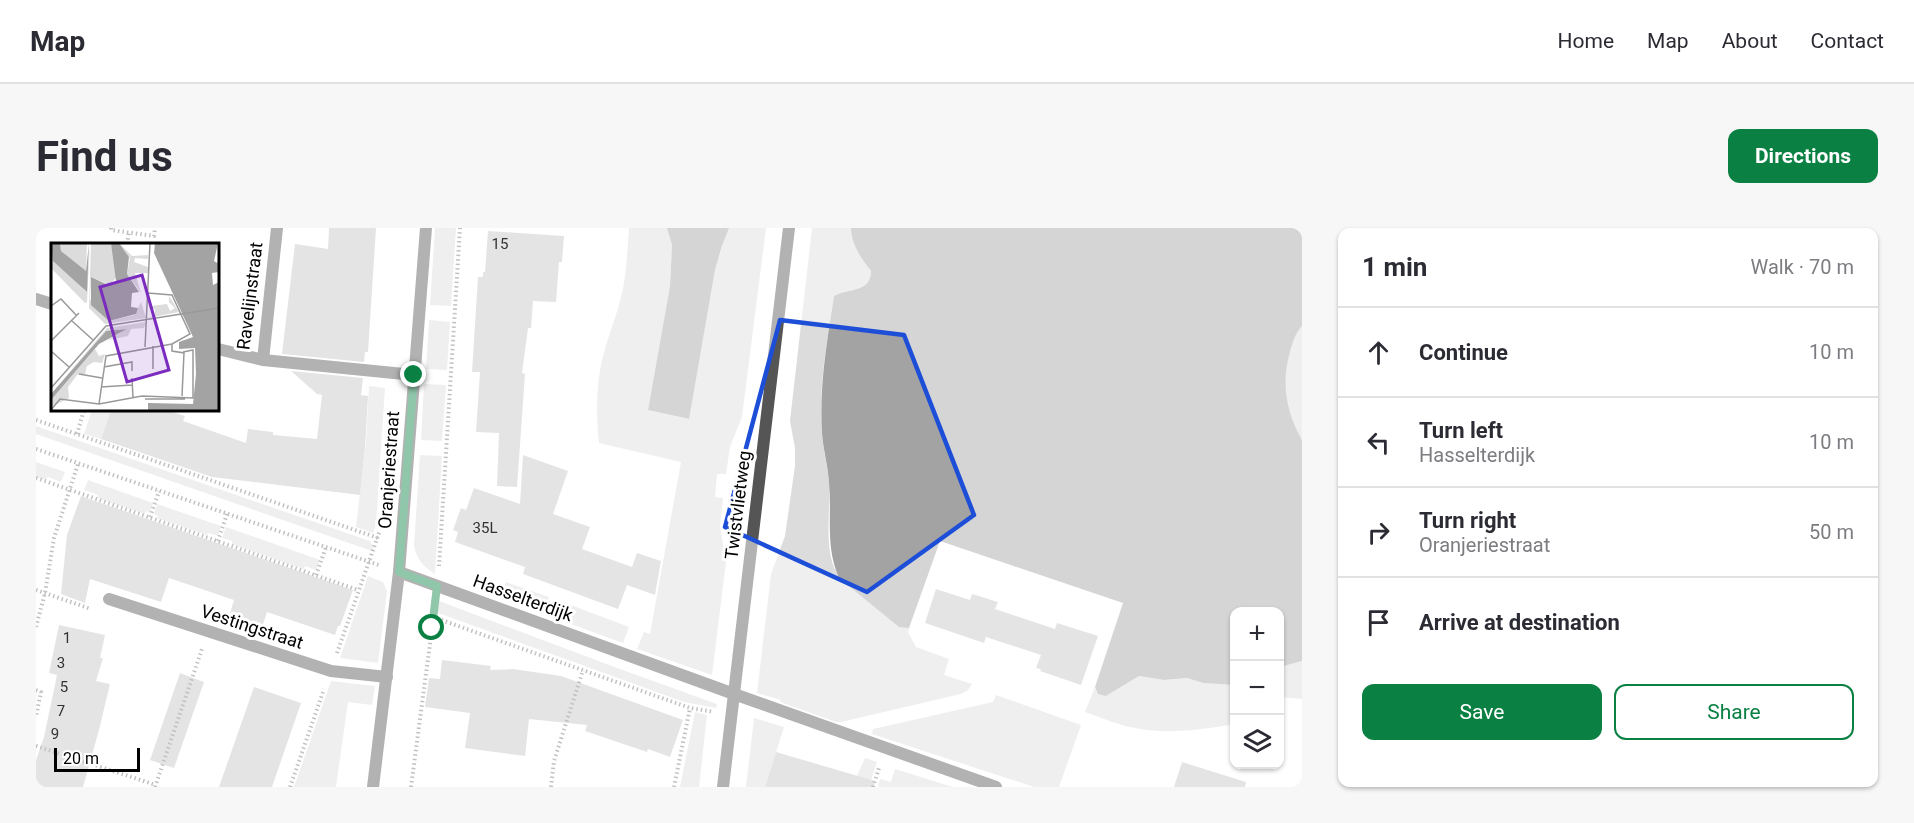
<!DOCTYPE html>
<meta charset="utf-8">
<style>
:root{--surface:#fff;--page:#f7f7f7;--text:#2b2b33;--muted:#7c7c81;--line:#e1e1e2;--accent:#0b8043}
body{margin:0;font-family:Roboto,sans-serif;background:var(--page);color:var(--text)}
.controls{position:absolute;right:18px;bottom:18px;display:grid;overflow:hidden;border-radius:12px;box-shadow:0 2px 4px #0004}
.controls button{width:54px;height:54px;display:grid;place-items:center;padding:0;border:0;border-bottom:2px solid var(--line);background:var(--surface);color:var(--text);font:30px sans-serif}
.scale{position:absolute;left:18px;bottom:15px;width:86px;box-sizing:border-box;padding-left:6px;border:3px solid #000;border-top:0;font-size:16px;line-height:21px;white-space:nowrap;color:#000;-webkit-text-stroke:4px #fff;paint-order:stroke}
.stop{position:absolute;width:18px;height:18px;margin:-14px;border:4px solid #0b8043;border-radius:50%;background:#fff}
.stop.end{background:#0b8043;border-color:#fff;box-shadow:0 2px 6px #0008}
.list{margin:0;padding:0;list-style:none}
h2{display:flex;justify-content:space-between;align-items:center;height:78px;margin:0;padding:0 24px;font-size:26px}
h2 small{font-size:20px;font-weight:400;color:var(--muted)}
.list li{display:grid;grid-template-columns:39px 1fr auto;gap:18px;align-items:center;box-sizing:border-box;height:90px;padding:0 24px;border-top:2px solid var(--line)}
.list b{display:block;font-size:22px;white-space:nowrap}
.list p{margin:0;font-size:20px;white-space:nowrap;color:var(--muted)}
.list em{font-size:20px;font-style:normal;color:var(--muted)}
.actions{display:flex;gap:12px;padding:18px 24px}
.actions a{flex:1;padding:14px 0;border:2px solid var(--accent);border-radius:12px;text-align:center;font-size:21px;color:var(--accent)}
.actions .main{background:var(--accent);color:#fff}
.icon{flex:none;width:33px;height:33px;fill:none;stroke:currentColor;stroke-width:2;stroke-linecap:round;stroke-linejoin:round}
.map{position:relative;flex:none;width:1266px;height:559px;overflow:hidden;border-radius:12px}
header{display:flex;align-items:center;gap:36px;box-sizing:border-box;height:84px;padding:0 30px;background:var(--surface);border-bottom:2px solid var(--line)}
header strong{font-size:28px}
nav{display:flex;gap:33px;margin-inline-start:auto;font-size:21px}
.intro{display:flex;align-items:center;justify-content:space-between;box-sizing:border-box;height:144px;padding:0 36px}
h1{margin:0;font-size:42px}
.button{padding:15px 27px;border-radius:12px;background:var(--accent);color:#fff;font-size:21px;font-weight:700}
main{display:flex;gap:36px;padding:0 36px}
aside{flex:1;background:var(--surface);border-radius:12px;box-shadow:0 2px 4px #0004}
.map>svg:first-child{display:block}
.green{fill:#dcdcdc}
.water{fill:#a3a3a3}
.building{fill:#c4c4c4}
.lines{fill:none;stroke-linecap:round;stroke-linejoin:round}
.path{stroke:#777;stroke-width:4;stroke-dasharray:1.5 3;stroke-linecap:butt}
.lane{stroke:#555;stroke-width:12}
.street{stroke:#555;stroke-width:12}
.route{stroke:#0b8043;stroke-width:8}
.marked{fill:none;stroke:#1d4ed8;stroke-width:4.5;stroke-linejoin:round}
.labels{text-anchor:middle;stroke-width:6;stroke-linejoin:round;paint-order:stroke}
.number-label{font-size:15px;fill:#313131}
.street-label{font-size:18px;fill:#000;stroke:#fff}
.inset-road{fill:none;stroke:#999;stroke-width:1.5}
.view{fill:#7b2cbf;fill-opacity:0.15;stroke:#7b2cbf;stroke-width:3}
.inset-edge{fill:none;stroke:#000;stroke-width:3}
</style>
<header>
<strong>Map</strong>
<nav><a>Home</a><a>Map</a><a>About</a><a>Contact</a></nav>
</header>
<div class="intro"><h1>Find us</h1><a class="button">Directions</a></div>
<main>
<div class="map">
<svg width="1266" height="559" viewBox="0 0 1266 559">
<rect width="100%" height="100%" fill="#fff"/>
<g class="green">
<path d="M399,0H420L415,78L394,77Z"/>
<path d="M593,0H631L632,2L636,17L634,58L612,182L652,191L679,42L690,6L693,0H730L706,189L694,219L690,246H681L679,269L687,270L684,298L690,334L676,447L601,421L608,404L614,406L645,234L563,215C560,187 560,159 566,132C571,110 580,91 585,69C591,47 591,23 593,0Z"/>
<path d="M776,0H815C815,16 826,32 835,43C835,65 812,60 798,68C791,113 782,160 786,206C787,223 792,239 793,256C795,285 785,333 808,354L873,400L874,399L872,404L880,419L913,431L908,447L936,456L932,462L925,466L805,494H800L744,474L745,472L721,465L735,346L749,308L759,238V220L754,193Z"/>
<path d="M393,92L414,94L411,142L390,141Z"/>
<path d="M1266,98V212C1250,184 1244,155 1254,124C1257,114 1259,106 1266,98Z"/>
<path d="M388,156L410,157L406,213L385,212Z"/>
<path d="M333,158L349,160L340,296L337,305L320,299L330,214Z"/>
<path d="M56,182H75L65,211L48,206Z"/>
<path d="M0,198L334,313L337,318L336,323L0,206Z"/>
<path d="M384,227L406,228L399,346C387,339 381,331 378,318Z"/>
<path d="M0,234L29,244L25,254L12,249L10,252L0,249Z"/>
<path d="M52,252L117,275L114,285L110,283L109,286L62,270V267L48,262Z"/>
<path d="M121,276L185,298L182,308L172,305L171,307L121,290L122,288L118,286Z"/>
<path d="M190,299L284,332L280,342L269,338L268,341L196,316V313L186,310Z"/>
<path d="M332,348L347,354L351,363L342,435L304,430Z"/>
<path d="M470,354L513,369L506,385L464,370Z"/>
<path d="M403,373L584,441L681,476L680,480L648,474L402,385Z"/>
<path d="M527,374L593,399L587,415L521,391Z"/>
<path d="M1266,433V471L1244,469V439Z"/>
<path d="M1103,448L1128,452L1151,450L1167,455L1198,457V496C1164,502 1129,507 1094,499C1079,496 1064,489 1049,484L1059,459L1060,463L1070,468Z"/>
<path d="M295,453L339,458L336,477L312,474L300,559H258Z"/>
<path d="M960,467L1045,497L1023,559H998L836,506L837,501L957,474Z"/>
<path d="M659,484L671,487L663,559H644Z"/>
<path d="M718,490L748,499L729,559H710Z"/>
<path d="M829,530L841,534L833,559L821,548Z"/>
<path d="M859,541L917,559H842L844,551L855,554Z"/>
</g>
<g class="water">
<path d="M631,0H693L686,18L679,42L653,191L612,182L634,58L636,17Z"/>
<path d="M815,0H1266V98C1259,106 1257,114 1254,124C1245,155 1250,184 1266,212V433L1244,439V383H1198V457L1167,455L1151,450L1128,452L1103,448L1070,468L1062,466L1059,459L1087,375L904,313L873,400L863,399L803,350C789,319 796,287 793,255C792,238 787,221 786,205C783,159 791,113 798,68C812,60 835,65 835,43C826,32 815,16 815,0Z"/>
</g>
<g class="building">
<path d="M293,0H340L332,124H329L328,134L246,126L259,16L292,21Z"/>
<path d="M452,3L528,8L526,34H523L520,74L497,73L495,100H492L486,145L489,146L481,259L461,258L463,205L440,204L444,144H436L442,49H447V44H449Z"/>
<path d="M255,143L327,150L325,167L332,168L329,220L324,267L176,249L65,211L75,182H129L149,188L147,193L210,215L212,201L237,204V207L281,211L286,167L281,166Z"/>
<path d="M487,227L532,243L517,286L554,299L546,321L596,339L601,325L625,333L619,367L591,357L582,381L487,346L489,339L419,314L422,304L417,302L425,280L430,282L438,260L484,276Z"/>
<path d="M45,268L317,362L304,398H302L299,407L231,384L224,406L191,395L198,372L133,350L125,374L54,351L49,375L25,366L31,307Z"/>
<path d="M900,361L934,372L936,366L962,374L959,381L1019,401L1021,395L1062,408L1045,457L1004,443L1005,441L1000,440L1005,427L950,409L948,415L889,395Z"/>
<path d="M23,397L69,407L64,430H67L60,453L74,456L63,502L47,559H0V532L8,509L21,447L13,445Z"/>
<path d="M406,432L455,438L454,442L477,441L525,448L647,492L634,529L612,521L611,524L549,503L551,497L493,491L489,528L429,520L434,485L389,479L393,450L404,451Z"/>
<path d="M144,445L168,454L138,540L114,532Z"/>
<path d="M218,459L265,475L236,559H183Z"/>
<path d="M740,524L839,553L838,559H729Z"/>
<path d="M1146,534L1210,554L1209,559H1138Z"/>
</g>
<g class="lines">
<g class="path">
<path d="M75,0V2L118,8L119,0"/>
<path d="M91,16L93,4"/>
<path d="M0,192L342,310"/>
<path d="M41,206L48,182"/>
<path d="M0,221L343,337"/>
<path d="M0,250L322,362"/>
<path d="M114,289L123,263"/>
<path d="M182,313L191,286"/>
<path d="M403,338L424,0"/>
<path d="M280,347L290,319"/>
<path d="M0,362L55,381"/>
<path d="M397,389L654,480L678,484"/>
<path d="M0,399L9,365L18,310L42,236"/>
<path d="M301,425L344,302"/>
<path d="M0,462L5,464L0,488"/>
<path d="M0,518L120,557"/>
<path d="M119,559L166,421"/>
<path d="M254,559L288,461"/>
<path d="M375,559L399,378"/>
<path d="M515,559L518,533L547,442"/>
<path d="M638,559L654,480"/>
<path d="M837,559L843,540"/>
</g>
<g class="lane">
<path d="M0,71L16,76"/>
<path d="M182,121L227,132L241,0"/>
<path d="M227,132L378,147"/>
<path d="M73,371L295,443L351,449"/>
</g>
<g class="street">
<path d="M363,344L698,466L960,559"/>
<path d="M337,559L363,344L390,0"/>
<path d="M687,559L753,0"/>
</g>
</g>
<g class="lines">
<path class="route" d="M378,147L363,344L401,358L396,400"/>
</g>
<path d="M0 0H1266V559H0ZM744,92L868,107L938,287L831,364L689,299Z" fill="#fff" fill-opacity=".55" fill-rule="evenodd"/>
<path class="marked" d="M744,92L868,107L938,287L831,364L689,299Z"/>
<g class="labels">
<g class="number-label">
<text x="464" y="21">15</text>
<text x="449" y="305">35L</text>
<text x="31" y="415">1</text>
<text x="25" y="440">3</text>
<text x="28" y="464">5</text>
<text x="25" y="488">7</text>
<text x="19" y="511">9</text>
</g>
<g class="street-label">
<text transform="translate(214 68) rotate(-83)" y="6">Ravelijnstraat</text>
<text transform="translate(353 242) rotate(-86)" y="6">Oranjeriestraat</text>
<text transform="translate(702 277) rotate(-83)" y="6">Twistvlietweg</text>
<text transform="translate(487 370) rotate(20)" y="6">Hasselterdijk</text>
<text transform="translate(216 399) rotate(18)" y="6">Vestingstraat</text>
</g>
</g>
<g transform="translate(15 15)">
<rect width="168" height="168" fill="#fff"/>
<path d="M9,0H36L35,29L10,8ZM39,0L36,59L34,60L0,25V11L35,49ZM40,0H60L67,32L59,42L40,34L39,56L58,78L84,72L90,59L95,75L54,81L38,65ZM68,0L81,13L97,12V16L84,15L83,19L97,24V30H84L90,50L76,31L79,15ZM98,52L100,63L116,61L119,68L124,65L118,59V53L128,69L97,75L104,72V66L98,65ZM95,79L93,85L80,86L77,93L57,97L76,86L55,88L0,151L56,85ZM44,106L48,113L54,111L51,120L43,119L36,123L34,131L26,132L17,144L18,155L0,164V157Z" fill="#dcdcdc"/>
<path d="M0,0H9L10,8L35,28L38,0L36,49L2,18ZM60,0H68L78,14L76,31L88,49L81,50L80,64L87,65L85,71L58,78L40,62V33L41,8L40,34L57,42L65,38ZM104,0H167L163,18L166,20L168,14V29L161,30L162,42L168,39V168H97V160L142,161L145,131L144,105L128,106V99L142,94L103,10ZM76,86L48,101L0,157V151L55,88Z" fill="#a3a3a3"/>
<path class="inset-road" d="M0,63L10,56L26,73M21,78L42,97M0,98L28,70M121,101V108L133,110L131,153M102,103V126M94,104L99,0M0,108L18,124M53,124L81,119V128M28,131L51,135M81,135L82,155M50,144L81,142M0,145L55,83L168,65M94,156H134M48,161L55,113L121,101L139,91L121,52L97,50M0,167L9,156L48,161L91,153L142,155V107L132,109"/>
<path class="view" d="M91,32L118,127L76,139L49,44Z"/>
<rect width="168" height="168" class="inset-edge"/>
</g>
</svg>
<div class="controls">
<button>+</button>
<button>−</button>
<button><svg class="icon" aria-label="layers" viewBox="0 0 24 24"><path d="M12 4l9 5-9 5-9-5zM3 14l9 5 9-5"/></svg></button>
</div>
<div class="scale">20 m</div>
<div class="stop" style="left:396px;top:400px"></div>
<div class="stop end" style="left:378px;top:147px"></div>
</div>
<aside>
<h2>1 min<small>Walk · 70 m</small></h2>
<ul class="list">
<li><svg class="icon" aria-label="ahead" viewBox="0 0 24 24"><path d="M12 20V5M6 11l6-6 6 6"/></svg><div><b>Continue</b></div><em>10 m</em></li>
<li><svg class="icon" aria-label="left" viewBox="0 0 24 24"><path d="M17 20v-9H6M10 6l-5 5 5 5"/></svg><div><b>Turn left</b><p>Hasselterdijk</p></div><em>10 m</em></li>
<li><svg class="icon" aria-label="right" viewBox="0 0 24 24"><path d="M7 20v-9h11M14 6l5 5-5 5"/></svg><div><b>Turn right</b><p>Oranjeriestraat</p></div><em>50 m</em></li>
<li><svg class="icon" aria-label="arrive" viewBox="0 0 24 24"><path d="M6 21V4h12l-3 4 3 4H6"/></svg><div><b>Arrive at destination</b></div></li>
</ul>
<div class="actions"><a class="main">Save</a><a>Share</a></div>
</aside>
</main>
